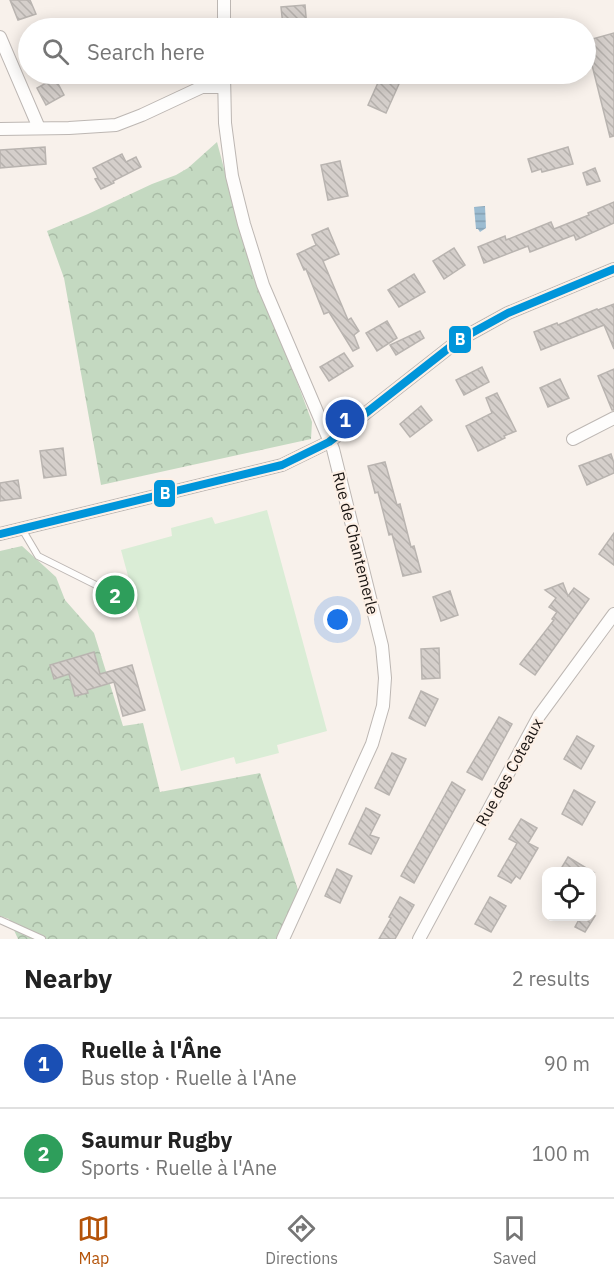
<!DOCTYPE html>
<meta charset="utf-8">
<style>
:root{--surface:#fff;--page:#f2f2f2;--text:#222;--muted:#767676;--line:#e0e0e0;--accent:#b45309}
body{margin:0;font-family:"IBM Plex Sans",sans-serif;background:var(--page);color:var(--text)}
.controls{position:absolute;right:18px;bottom:18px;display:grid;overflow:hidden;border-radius:12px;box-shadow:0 3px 15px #0003}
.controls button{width:54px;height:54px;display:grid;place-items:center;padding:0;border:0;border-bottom:2px solid var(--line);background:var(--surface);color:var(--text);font:30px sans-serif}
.you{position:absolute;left:338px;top:620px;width:21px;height:21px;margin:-15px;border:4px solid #fff;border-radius:50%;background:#1a73e8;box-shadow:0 0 0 9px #1a73e833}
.badge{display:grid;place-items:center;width:39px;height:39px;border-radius:50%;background:var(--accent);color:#fff;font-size:20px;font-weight:700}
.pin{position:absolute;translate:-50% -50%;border:3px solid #fff;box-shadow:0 2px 6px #0006}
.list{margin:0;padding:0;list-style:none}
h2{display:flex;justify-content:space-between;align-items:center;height:78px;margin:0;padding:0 24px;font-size:26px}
h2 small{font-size:20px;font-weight:400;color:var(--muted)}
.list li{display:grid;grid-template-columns:39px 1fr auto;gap:18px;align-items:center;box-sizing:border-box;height:90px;padding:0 24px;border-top:2px solid var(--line)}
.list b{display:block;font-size:22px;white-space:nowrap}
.list p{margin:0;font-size:20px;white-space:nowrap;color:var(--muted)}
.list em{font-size:20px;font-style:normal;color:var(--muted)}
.icon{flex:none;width:33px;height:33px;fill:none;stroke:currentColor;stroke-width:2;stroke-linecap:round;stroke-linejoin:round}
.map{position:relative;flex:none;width:614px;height:939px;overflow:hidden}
.search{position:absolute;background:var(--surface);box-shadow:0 3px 15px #0003;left:18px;right:18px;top:18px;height:66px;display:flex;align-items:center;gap:15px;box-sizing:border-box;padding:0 21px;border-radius:33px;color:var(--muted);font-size:22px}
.sheet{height:258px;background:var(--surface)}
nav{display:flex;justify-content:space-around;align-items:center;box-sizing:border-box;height:84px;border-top:2px solid var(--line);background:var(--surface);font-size:16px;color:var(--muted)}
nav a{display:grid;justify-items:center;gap:3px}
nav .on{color:var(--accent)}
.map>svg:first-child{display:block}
.grass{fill:#daedd6}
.forest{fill:url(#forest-crowns)}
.water{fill:url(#water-rules)}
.building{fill:url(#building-back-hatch);stroke:#b9b4b0;stroke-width:1.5}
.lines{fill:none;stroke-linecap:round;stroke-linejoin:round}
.service-casing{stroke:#bdb7b3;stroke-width:8}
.minor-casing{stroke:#bdb7b3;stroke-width:14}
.service{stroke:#fefdfc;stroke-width:6}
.minor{stroke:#fefdfc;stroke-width:12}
.bus-1-casing{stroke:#fdf0e6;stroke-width:12}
.bus-1{stroke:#0095da;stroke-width:8}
.labels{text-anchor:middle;stroke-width:4.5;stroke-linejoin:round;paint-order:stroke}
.street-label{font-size:16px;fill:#1b1613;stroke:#fdf0e6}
.line-badge{stroke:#fdf0e6;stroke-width:2}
.badge-label{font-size:16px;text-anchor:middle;font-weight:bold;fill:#fff}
</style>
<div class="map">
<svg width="614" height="939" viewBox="0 0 614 939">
<defs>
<pattern id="forest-crowns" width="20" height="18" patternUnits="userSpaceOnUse" patternTransform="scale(1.5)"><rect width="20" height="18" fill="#c4d9c1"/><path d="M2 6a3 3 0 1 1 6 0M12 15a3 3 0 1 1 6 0" fill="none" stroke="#a8baa5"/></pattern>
<pattern id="water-rules" width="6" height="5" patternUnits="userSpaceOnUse" patternTransform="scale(1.5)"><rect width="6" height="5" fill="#9cbcd1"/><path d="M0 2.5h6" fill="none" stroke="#86a1b3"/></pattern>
<pattern id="building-back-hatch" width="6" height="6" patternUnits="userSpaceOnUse" patternTransform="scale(1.5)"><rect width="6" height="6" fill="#d5cfcb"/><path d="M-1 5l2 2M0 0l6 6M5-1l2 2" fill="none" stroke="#b6b1ad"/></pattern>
</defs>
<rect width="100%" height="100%" fill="#f8f1eb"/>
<path class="grass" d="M267,510L327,731L277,745L279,753L236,764L234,757L181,771L121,550L172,536L171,528L212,517L215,524Z"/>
<g class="forest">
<path d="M217,142C241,238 278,329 312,422L311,439L101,485L64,278L47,231L88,214L152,184L176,175L188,168Z"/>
<path d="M22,546L56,577L65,600L94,633L123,726L143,723L160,792L260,773L298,890L278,939H18L9,919L0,916V551Z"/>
</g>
<path class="water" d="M485,206L486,228L480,232L478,229H476L474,207Z"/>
<g class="building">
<path d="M10,0H30L36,14L18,20Z"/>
<path d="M305,5L307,28H285L283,26L281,7Z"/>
<path d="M614,33V136L610,137L592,65L585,67V41Z"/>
<path d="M381,76L399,84L386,113L368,105Z"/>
<path d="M55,78L64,95L46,105L37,88Z"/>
<path d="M45,147L46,164L0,168V150Z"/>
<path d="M568,147L573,164L542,172L541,169L532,172L528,159Z"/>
<path d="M122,154L126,162L136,157L141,167L113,181L114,183L101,189L95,179L98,178L93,168Z"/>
<path d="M340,161L348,196L328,200L321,165Z"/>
<path d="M595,168L600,181L587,185L583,173Z"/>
<path d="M614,202V223L576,240L574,235L530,252L528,246L484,263L478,247L505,236L506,240L551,222L554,229L589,215L588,213Z"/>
<path d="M328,228L339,254L323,261L348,320L351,318L359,331L354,335L359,348L353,351L329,312L324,314L306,269L304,270L297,254L316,245L312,235Z"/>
<path d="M454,248L465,265L444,279L433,261Z"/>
<path d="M414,274L425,292L399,307L388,290Z"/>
<path d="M614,304V349L604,325L541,350L534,332L557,323L558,325L597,309L598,310Z"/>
<path d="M387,321L397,338L377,351L366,333Z"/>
<path d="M420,331L424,338L396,355L390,345Z"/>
<path d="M344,353L353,366L329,381L320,367Z"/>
<path d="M482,367L489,382L464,395L456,380Z"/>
<path d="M614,369V410H612L598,376Z"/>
<path d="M560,379L569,398L548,407L540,388Z"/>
<path d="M497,393L516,431L504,436L505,438L478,451L466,426L492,413L486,398Z"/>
<path d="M421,406L432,420L410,437L400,424Z"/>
<path d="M63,448L66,475L44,478L40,451Z"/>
<path d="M611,454L614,463V473L587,485L579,466Z"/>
<path d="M385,462L397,505L400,504L411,547L414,546L421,572L403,576L392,534L389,535L378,492L375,493L368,466Z"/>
<path d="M18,480L21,498L0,501V483Z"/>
<path d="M614,533V565L599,554Z"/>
<path d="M563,583L568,596L574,588L589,599L535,675L520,664L554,620L552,619L557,612L549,607L556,598L545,590Z"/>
<path d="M450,591L458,615L441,621L433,597Z"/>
<path d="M439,648L440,678L422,679L421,649Z"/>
<path d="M94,652L100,674L132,665L145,710L123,716L114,682L87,690L88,693L75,696L69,674L54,679L50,665Z"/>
<path d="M421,691L438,699L425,726L409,718Z"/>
<path d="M499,717L512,724L482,780L467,772Z"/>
<path d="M577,736L594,746L581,769L564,759Z"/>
<path d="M392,753L406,759L389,795L375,788Z"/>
<path d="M452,782L465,790L414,883L401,876Z"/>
<path d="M574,790L595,802L582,825L562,814Z"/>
<path d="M366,808L380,815L370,835L379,838L371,854L349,844Z"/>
<path d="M521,819L537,828L528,843L538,848L520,879L516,876L511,883L498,876L517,843L509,839Z"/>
<path d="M568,857L593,872H569L562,867Z"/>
<path d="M337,869L352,876L340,903L325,896Z"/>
<path d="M400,897L414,905L395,939H379L391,918L389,917Z"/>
<path d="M490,897L506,906L491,932L475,924Z"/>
<path d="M581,916H595L585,932L575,927Z"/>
</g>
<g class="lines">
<defs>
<g id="service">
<path d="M22,529L38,556L110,592"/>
<path d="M0,920L42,939"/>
</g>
<g id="minor">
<path d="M224,28V0"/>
<path d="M0,37L39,128"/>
<path d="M224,74L225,123L232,176L244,224L263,285L333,449L382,646L385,678L383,706L372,744L283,939"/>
<path d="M0,129L69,128L116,125L142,115L202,87H224"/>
<path d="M573,439L614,418"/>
<path d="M0,534L282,465L329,442L459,340L508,313L614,269"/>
<path d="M419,939L539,716L614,614"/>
</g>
</defs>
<use href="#service" class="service-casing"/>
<use href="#minor" class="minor-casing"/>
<use href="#service" class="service"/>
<use href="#minor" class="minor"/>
<defs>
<path id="bus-1" d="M0,534L282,465L329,442L459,340L508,313L614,269"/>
</defs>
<use href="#bus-1" class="bus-1-casing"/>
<use href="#bus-1" class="bus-1"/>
</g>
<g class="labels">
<g class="street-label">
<text transform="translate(356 543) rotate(76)" y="6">Rue de Chantemerle</text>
<text transform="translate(509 772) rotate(-61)" y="6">Rue des Coteaux</text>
</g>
</g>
<g class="line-badge">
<rect x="448" y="325" width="24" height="29" rx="6" fill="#0095da"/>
<rect x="153" y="479" width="23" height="29" rx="6" fill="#0095da"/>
</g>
<g class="badge-label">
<text x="460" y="345">B</text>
<text x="165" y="499">B</text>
</g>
</svg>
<div class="controls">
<button><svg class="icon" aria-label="locate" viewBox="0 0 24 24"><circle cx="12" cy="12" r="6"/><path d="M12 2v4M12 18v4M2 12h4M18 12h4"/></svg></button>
</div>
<div class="you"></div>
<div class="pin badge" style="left:345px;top:419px;background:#1a4fb4">1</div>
<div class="pin badge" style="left:115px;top:595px;background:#2e9e5b">2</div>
<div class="search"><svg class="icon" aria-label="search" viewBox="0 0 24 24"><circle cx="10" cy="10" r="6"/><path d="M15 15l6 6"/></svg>Search here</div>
</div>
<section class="sheet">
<h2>Nearby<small>2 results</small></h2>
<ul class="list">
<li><span class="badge" style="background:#1a4fb4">1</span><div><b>Ruelle à l'Âne</b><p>Bus stop · Ruelle à l'Ane</p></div><em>90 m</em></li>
<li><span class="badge" style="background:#2e9e5b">2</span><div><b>Saumur Rugby</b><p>Sports · Ruelle à l'Ane</p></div><em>100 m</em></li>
</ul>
</section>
<nav>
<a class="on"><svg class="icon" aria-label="map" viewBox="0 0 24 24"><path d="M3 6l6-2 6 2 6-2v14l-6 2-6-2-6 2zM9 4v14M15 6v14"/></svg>Map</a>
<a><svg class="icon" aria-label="directions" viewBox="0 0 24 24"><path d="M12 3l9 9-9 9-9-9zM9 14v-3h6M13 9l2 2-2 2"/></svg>Directions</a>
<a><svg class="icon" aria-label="saved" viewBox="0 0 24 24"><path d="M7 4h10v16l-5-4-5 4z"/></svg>Saved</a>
</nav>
